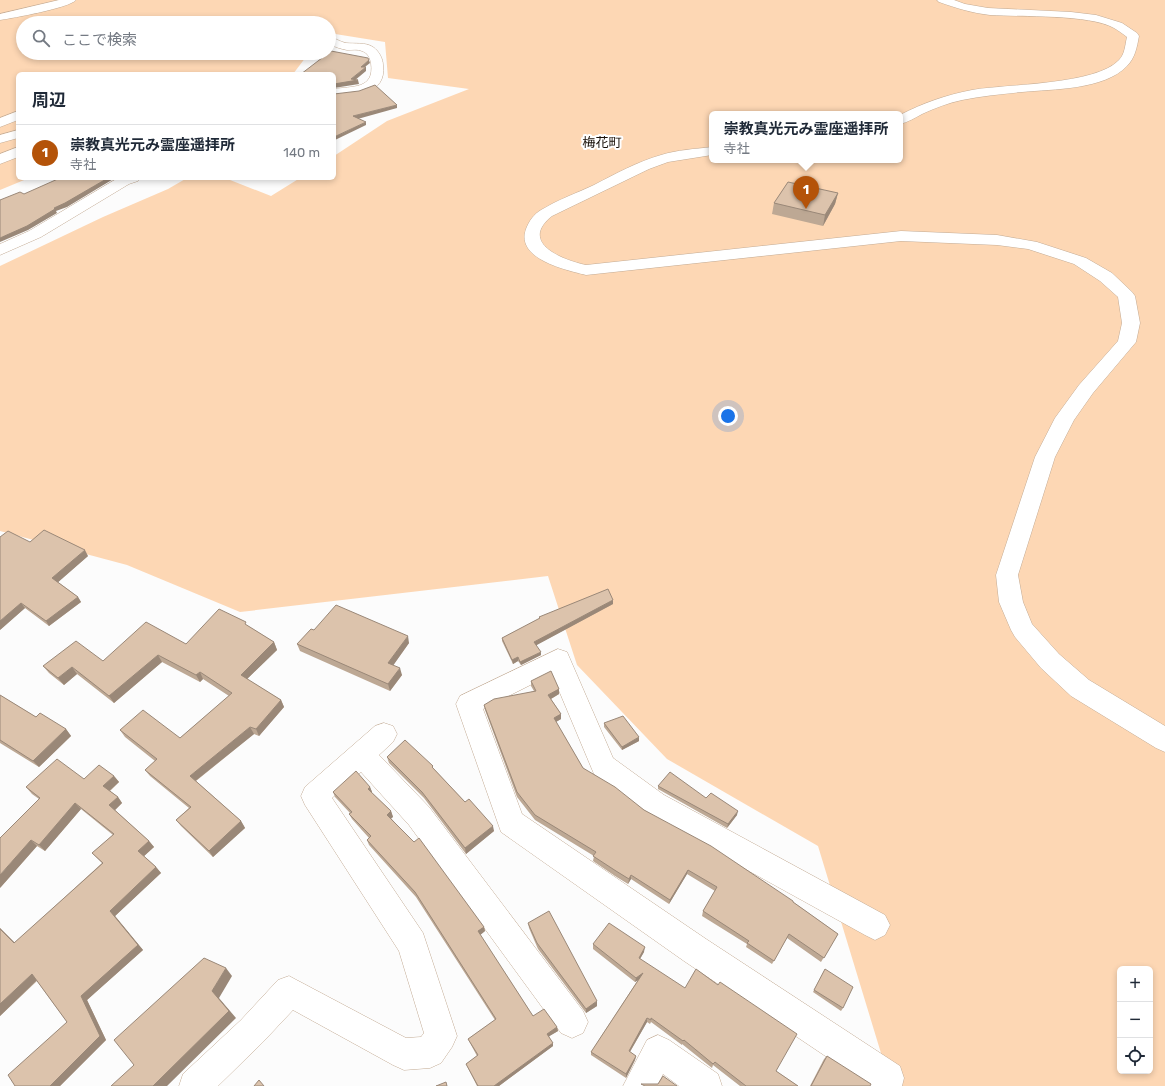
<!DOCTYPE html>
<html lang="ja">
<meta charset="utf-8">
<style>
:root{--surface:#fff;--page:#f2f2f3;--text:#1f2937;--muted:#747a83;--line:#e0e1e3;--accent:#b45309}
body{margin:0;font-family:Rubik,"Noto Sans JP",sans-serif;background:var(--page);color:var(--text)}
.controls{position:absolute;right:12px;bottom:12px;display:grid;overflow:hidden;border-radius:6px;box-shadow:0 2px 6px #0003}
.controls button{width:36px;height:36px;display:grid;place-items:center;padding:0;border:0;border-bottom:1px solid var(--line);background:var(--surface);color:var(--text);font:20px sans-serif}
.you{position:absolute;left:728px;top:416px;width:14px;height:14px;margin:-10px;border:3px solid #fff;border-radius:50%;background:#1a73e8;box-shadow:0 0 0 6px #1a73e833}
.badge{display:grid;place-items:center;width:26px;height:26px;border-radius:50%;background:var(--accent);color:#fff;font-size:13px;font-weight:700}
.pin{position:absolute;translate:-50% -33px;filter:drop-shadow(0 1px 2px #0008)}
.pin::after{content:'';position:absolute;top:21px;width:14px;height:12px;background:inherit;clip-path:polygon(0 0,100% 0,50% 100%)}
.popup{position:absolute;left:709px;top:111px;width:194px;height:52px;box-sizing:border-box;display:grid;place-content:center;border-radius:6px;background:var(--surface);filter:drop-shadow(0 1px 3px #0005);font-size:13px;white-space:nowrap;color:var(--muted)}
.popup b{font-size:15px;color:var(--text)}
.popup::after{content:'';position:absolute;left:50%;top:100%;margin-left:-8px;border:8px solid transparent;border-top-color:var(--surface)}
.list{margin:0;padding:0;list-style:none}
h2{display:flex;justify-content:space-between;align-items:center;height:52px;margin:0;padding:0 16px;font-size:17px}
h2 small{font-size:13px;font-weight:400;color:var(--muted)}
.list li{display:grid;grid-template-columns:26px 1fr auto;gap:12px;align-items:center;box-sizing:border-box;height:56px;padding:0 16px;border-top:1px solid var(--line)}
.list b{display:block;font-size:15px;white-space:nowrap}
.list p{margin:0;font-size:13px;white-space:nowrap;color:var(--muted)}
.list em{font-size:13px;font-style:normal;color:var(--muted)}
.icon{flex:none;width:22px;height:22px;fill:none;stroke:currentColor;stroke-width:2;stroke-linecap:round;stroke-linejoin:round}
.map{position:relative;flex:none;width:1165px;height:1086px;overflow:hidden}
.search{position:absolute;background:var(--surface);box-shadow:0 2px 6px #0003;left:16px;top:16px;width:320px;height:44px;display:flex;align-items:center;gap:10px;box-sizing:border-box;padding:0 14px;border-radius:22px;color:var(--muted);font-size:15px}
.panel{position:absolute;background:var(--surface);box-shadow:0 2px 6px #0003;left:16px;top:72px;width:320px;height:108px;border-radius:6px}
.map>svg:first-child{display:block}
.green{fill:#fdd7b4;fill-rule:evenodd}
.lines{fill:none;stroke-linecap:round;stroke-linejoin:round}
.street-casing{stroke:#c3ab94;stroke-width:1}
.secondary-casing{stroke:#c3ab94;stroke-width:1}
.street{fill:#fff;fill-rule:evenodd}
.secondary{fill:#fff;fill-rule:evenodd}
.wall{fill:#bda894}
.shaded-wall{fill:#9a8878}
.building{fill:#dcc3ac;stroke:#9a8878}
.labels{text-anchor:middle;stroke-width:4;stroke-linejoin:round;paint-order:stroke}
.far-quarter-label{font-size:13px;fill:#180f07;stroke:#fff}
</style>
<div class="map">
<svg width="1165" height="1086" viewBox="0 0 1165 1086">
<rect width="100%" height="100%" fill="#fcfcfc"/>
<path class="green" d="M0,0H1165V1086H891L818,846L667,759L577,665L548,576L240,612L127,565L0,531V266L103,217L168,189L187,178H225L271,196L300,178H334V156L387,121L469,89L388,78L385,42L329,33V23H23V53H309L293,74H18V178H29L0,190ZM712,114H900V160H712ZM1120,969H1150V1071H1120Z"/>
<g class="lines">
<defs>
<g id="street">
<path d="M59,0H76C69,8 13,18 0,20V14Z"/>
<path d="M329,36C335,38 340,42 346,43C355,44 365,42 373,47C379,51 383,59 383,65C387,96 354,93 334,97V89C351,86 375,90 371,63C370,58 368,53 362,51C358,49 352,50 347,50C341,49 335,47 329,44Z"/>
<path d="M18,111V120L0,127V118Z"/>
<path d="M18,130V138L0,143V135Z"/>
<path d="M18,147V157L0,164V154Z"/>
<path d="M118,178H140L138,181L129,184L41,237L0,255V244L29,231Z"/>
<path d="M558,649L567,652L613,758L664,795L885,915L890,925L885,935L875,940L865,935L644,813L594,774L552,674L483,709L522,814L706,939L900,1066L904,1078L902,1086H870L684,961L501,832L456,704L460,696Z"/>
<path d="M384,723L393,726L397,734L393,742L379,755L429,807L583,1011L588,1022L583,1033L572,1038L561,1033L409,825L361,772L332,798L423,933L457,1036L452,1047L441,1063L430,1068L404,1070L393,1065L293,1010L263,1042L218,1086H179L183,1074L241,1020L278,980L289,976L406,1038L421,1037L424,1033L399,951L305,805L301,796L305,787L375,726Z"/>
<path d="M658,1035L669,1040L718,1074L722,1086H679L663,1074L657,1086H623L647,1040Z"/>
</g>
<g id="secondary">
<path d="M937,0H954L965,4L988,8L1071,12L1096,15L1122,23L1137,33L1139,36C1137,47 1135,58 1127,66C1104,90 1053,89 1022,92C1002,94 982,96 962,100C948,103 935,108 922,114C915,118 908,122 900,124V115C923,103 946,95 972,90C1007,84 1096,85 1119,60C1125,54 1125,45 1127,37C1123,34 1119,31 1114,28C1089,14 1021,17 990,15C972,13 956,8 939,2Z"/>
<path d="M712,147V155L668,162L649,169L552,216C518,243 563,260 586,265L901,231L997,235L1037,242L1086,258L1112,273L1132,292L1135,296L1140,323L1136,342L1093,393L1074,420L1055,457L1018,575L1023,602L1032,624L1059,654L1089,680L1165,726V752L1156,748L1071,696L1041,668L1015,637L1011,630L999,602L996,575L1035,457L1055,418L1079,385L1118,341L1122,323L1118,297L1100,281L1074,264L1028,249L997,245L901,241L586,275C566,270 515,259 526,229C529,221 534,214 541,210C557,200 577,193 594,185C615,174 637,162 661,155C677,150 695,149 712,147Z"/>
</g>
</defs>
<use href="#street" class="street-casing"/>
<use href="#secondary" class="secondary-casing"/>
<use href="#street" class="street"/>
<use href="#secondary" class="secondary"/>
</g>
<g class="wall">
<path d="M838,193L835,204L823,226L772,214L774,203Z"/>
<path d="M30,542L88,556L58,582L78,597L81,602L49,626L25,608L0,630Z"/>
<path d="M613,604L536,645L541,655L521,665L518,661L513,664L502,641V638L540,619L539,617Z"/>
<path d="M248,626L274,642L277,650L247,679L281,700L284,707L259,736L254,734L196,781L241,821L245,828L213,857L181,826L176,820L189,808L150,776L145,770L155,761L125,737L120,730L180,738L229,696L203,679L200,682L162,662L114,703L77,674L64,685L49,673L43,666L103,661L186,644Z"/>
<path d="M314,630L409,643L393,665L402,675L390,691L300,651L297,644Z"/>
<path d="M531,681L559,689V694L551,699L561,714V719L556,722L583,768L644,810L793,902L838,934L821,962L787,938L772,964L746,947L747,944L702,916L703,911L715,891L687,874L669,904L631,879L628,884L615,876L593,861L594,856L535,820L517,797L485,710L484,705L534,691L531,686Z"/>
<path d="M0,695L36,717L66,729L71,736L39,767L0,743Z"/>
<path d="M604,723L639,741L622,750L604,727Z"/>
<path d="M387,757L434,769L465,802L494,831L466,854L424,798L389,763Z"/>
<path d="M114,776L119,782L110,791L118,797L122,803L115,810L149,841L154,847L144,856L156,867L161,873L115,916L143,950L87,1000L106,1040L60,1086H15L67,1022L37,981L0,1016V928L15,943L102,863L92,853L113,835L81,809L45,851L37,846L0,888L39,799L32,794L26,787L84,779Z"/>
<path d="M658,786L706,798L737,815L727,828L658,789Z"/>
<path d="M370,787L372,792V793L391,811L393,817L391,818L484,927L485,931L480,935L533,1016L557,1027L558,1031L549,1036L553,1046L499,1086H477L466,1064L477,1056L470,1043L468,1039L495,1020L416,897L369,845L367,840L369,838L352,819L349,814L350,813L335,797L333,792Z"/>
<path d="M528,923L597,1006L586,1013L538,949L529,928Z"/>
<path d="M593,944L644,952L640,959L776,1071L798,1086H740L713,1065L712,1068L682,1044V1045L651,1022L650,1024L647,1022L630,1052L636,1056L635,1060L626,1078L591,1055V1052L638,980L635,982L593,949Z"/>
<path d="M825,969L843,1008L841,1011L813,992Z"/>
<path d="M827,1056L870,1086H810L824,1059Z"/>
</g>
<g class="shaded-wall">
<path d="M369,60L370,63L361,70V67Z"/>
<path d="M366,67V71L354,81L358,80L359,84L334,88V84L351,79Z"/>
<path d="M397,105V108L354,120L353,116Z"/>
<path d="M366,122V125L335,140L334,137Z"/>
<path d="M108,178H115L67,207L56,211L57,213L28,230L0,242V238Z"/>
<path d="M838,193L835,204L823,226L825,215Z"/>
<path d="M85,550L88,556L56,584L52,578Z"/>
<path d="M78,597L81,602L49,626L46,621Z"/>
<path d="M613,600V604L535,646L534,642Z"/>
<path d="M21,603L25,608L0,630V621Z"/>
<path d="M408,636L409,643L390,670L388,663Z"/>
<path d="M274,642L277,650L244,682L241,675Z"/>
<path d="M541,652V655L521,665L520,662Z"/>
<path d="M158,655L162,662L114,703L109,696Z"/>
<path d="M518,657V661L513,664L512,660Z"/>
<path d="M72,667L77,674L64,685L58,678Z"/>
<path d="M400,668L402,675L390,691L388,684Z"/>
<path d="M200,672L203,679L200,682L196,675Z"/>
<path d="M559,689V694L549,700L548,695Z"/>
<path d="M281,700L284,707L259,736L256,729Z"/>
<path d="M561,714V719L554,723V718Z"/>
<path d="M250,727L254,734L194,782L190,776Z"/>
<path d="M66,729L71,736L39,767L33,761Z"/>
<path d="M639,737V741L622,750V747Z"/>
<path d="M114,776L119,782L108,792L103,786Z"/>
<path d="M370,787L372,792L370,794L368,789Z"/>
<path d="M118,797L122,803L114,811L109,805Z"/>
<path d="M75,803L81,809L45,851L39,845Z"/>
<path d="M391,811L393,817L389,820L387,815Z"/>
<path d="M738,811L737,815L727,828L728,824Z"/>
<path d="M241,821L245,828L213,857L209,851Z"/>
<path d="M493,826L494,831L466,854L465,848Z"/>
<path d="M31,840L37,846L0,888V875Z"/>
<path d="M149,841L154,847L143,857L138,851Z"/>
<path d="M156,867L161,873L115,916L143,950L87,1000L106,1040L60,1086H50L110,911Z"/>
<path d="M688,870L687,874L669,904L670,900Z"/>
<path d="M631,875V879L628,884L629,879Z"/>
<path d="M484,927L485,931L479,936L478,931Z"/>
<path d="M0,928L21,949L14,943L0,929Z"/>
<path d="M645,947L644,952L638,962L639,958Z"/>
<path d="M226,968L232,976L219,998L236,1018L167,1086H153Z"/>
<path d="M643,973L642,978L635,982L636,978Z"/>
<path d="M32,974L38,979L0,1016V1004Z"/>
<path d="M597,1001V1006L586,1013V1009Z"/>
<path d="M647,1018V1022L628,1055L629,1051Z"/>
<path d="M557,1027L558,1031L548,1037L547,1034Z"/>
<path d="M553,1043V1046L499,1086H494Z"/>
<path d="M636,1056L635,1060L626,1078V1074Z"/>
</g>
<g class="building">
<path d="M331,51L368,58L369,60L361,67H366L351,79L358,80L334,84V74H301Z"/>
<path d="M375,85L397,105L353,116L366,122L334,137V94L359,91Z"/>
<path d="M60,178H108L65,203L54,208L55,209L27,226L0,238V200L20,192L24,194Z"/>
<path d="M788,182L838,193L825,215L774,203Z"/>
<path d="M44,530L85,550L52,578L78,597L46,621L21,603L0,621V537L8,531L30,542Z"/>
<path d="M608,589L613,600L534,642L541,652L520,662L518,657L512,660L502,638L540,618L539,617Z"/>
<path d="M336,605L408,636L388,663L400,668L388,684L297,644L311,629L314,630Z"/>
<path d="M219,609L246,622L245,624L274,642L241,675L281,700L256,729L250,727L190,776L241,821L209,851L176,820L191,807L145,770L157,759L120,730L143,710L180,738L232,693L200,672L196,675L158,655L109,696L72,667L58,678L43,666L76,641L103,661L146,622L186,644Z"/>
<path d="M551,671L559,689L548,695L561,714L554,718L583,768L615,787L644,810L711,846L793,901V902L838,934L824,958L789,934L774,961L747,943L749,941L703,911L717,887L688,870L670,900L631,875L629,879L616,871L593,856L596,852L535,815L517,792L484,705L494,699L536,691L531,681Z"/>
<path d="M0,695L36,717L40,713L66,729L33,761L0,740Z"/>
<path d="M623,716L639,737L622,747L604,723Z"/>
<path d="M405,740L433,766L432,767L465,802L469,799L493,826L465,848L422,792L387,757Z"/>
<path d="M57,759L84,779L99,765L114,776L103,786L118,797L109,805L149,841L138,851L156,867L110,911L138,945L81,996L100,1036L50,1086H15L8,1075L67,1022L32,974L0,1004V929L14,943L103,863L92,853L114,834L75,803L39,845L31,840L0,875V838L40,798L26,787Z"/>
<path d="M356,771L370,787L368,789L391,811L387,815L414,842L419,838L484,927L478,931L533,1016L544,1009L557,1027L547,1034L553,1043L494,1086H478L466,1064L478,1055L468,1039L496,1019L415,892L367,840L371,836L349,814L352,812L333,792Z"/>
<path d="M670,772L706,798L711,793L738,811L728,824L658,786Z"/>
<path d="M549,911L597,1001L586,1009L537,943L528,923Z"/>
<path d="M609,923L645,947L639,958L685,988L696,969L718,985L720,982L797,1034L776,1071L798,1086H746L715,1062L713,1064L684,1040L683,1041L651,1018V1020L647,1018L629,1051L636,1056L626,1074L591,1052L643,973L636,978L593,944Z"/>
<path d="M204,958L226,968L212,991L229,1011L153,1086H111L134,1065L114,1040Z"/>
<path d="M825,969L853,987L843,1008L814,990Z"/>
<path d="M827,1056L871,1084L870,1086H811Z"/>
<path d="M663,1076L677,1086H645L641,1084H658Z"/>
<path d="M259,1080L264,1086H254Z"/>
<path d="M446,1082L447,1086H436Z"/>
</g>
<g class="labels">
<g class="far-quarter-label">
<text x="602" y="147">梅花町</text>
</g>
</g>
</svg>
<div class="controls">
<button>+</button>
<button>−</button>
<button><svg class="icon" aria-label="locate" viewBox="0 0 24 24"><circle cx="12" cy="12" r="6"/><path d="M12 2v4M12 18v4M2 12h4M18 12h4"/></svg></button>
</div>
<div class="you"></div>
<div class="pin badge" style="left:806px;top:209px">1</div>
<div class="popup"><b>崇教真光元み霊座遥拝所</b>寺社</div>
<div class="search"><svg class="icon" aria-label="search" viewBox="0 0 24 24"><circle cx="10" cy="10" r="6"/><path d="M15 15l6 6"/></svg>ここで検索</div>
<section class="panel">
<h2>周辺<small></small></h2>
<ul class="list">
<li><span class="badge">1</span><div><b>崇教真光元み霊座遥拝所</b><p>寺社</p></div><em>140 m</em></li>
</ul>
</section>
</div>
